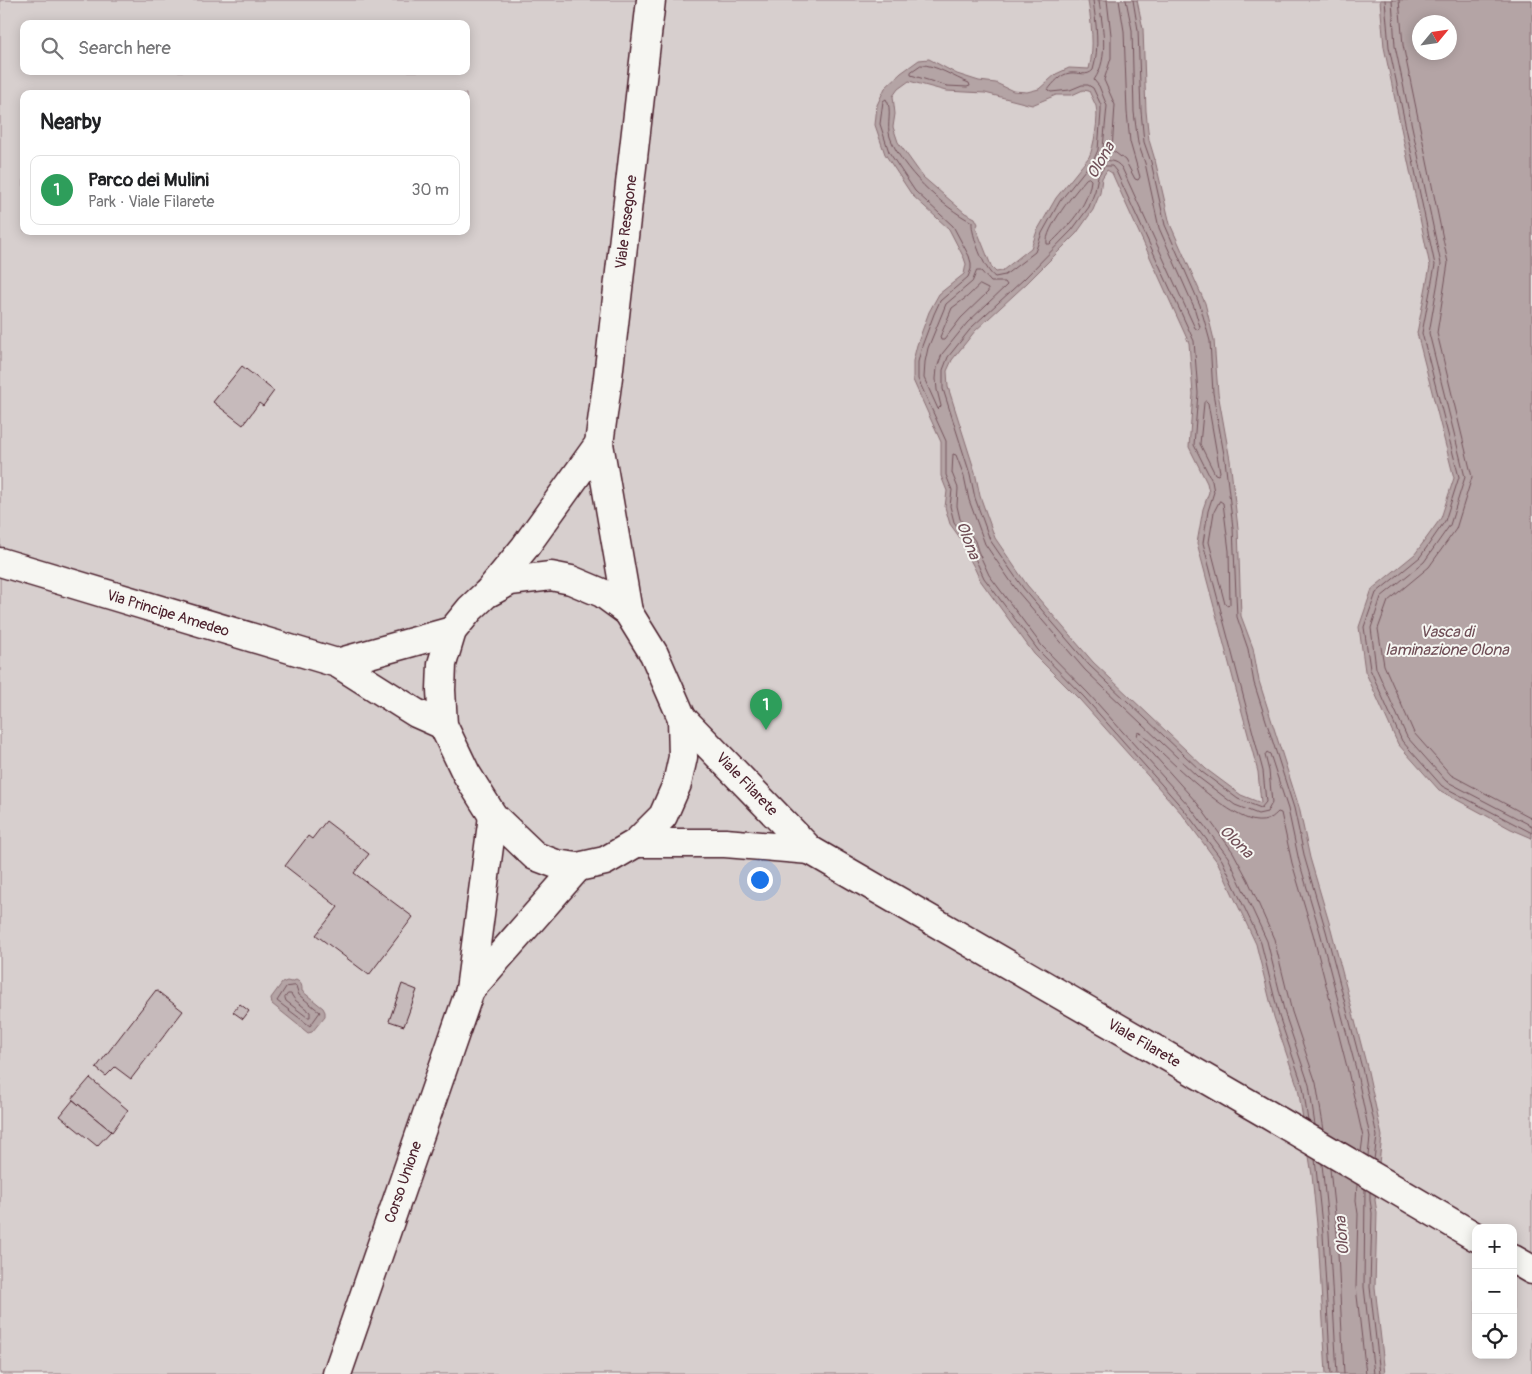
<!DOCTYPE html>
<meta charset="utf-8">
<style>
:root{--surface:#fff;--page:#f6f6f6;--text:#202124;--muted:#757577;--line:#e0e0e0;--accent:#d1495b}
body{margin:0;font-family:Pangolin,sans-serif;background:var(--page);color:var(--text)}
.controls{position:absolute;right:15px;bottom:15px;display:grid;overflow:hidden;border-radius:10px;box-shadow:0 2px 12px #0003}
.controls button{width:45px;height:45px;display:grid;place-items:center;padding:0;border:0;border-bottom:1px solid var(--line);background:var(--surface);color:var(--text);font:25px sans-serif}
.compass{position:absolute;left:1412px;top:15px;width:45px;height:45px;border-radius:50%;background:var(--surface);box-shadow:0 2px 12px #0003;rotate:61deg}
.you{position:absolute;left:759px;top:879px;width:18px;height:18px;margin:-12px;border:4px solid #fff;border-radius:50%;background:#1a73e8;box-shadow:0 0 0 8px #1a73e833}
.badge{display:grid;place-items:center;width:32px;height:32px;border-radius:50%;background:var(--accent);color:#fff;font-size:16px;font-weight:700}
.pin{position:absolute;translate:-50% -41px;filter:drop-shadow(0 1px 2px #0008)}
.pin::after{content:'';position:absolute;top:26px;width:18px;height:15px;background:inherit;clip-path:polygon(0 0,100% 0,50% 100%)}
.list{margin:0;padding:0;list-style:none}
h2{display:flex;justify-content:space-between;align-items:center;height:65px;margin:0;padding:0 20px;font-size:21px}
h2 small{font-size:16px;font-weight:400;color:var(--muted)}
.list li{display:grid;grid-template-columns:32px 1fr auto;gap:15px;align-items:center;box-sizing:border-box;height:70px;margin:0 10px 10px;padding:0 10px;border:1px solid var(--line);border-radius:10px}
.list b{display:block;font-size:19px;white-space:nowrap}
.list p{margin:0;font-size:16px;white-space:nowrap;color:var(--muted)}
.list em{font-size:16px;font-style:normal;color:var(--muted)}
.icon{flex:none;width:28px;height:28px;fill:none;stroke:currentColor;stroke-width:2;stroke-linecap:round;stroke-linejoin:round}
.map{position:relative;flex:none;width:1532px;height:1374px;overflow:hidden}
.search{position:absolute;background:var(--surface);box-shadow:0 2px 12px #0003;left:20px;top:20px;width:450px;height:55px;display:flex;align-items:center;gap:12px;box-sizing:border-box;padding:0 18px;border-radius:10px;color:var(--muted);font-size:19px}
.panel{position:absolute;background:var(--surface);box-shadow:0 2px 12px #0003;left:20px;top:90px;width:450px;height:145px;border-radius:10px}
.map>svg:first-child{display:block}
.green{fill:#d7cfce;stroke:#90777c;fill-rule:evenodd}
.water{fill:#b4a4a5;stroke:#8a6f74;fill-rule:evenodd}
.lines{fill:none;stroke-linecap:round;stroke-linejoin:round}
.shore{stroke:#74545c;stroke-width:1}
.building{fill:#c6babb;stroke:#4a1f2b}
.street-casing{stroke:#4a1f2b;stroke-width:31}
.secondary-casing{stroke:#4a1f2b;stroke-width:31}
.street{stroke:#f6f6f2;stroke-width:28}
.secondary{stroke:#f6f6f2;stroke-width:28}
.labels{text-anchor:middle;stroke-width:4;stroke-linejoin:round;paint-order:stroke}
.street-label{font-size:15px;fill:#4a1f2b;stroke:#f6f6f2}
.water-label{font-size:16px;font-style:italic;fill:#6f4e56;stroke:#f6f6f2}
</style>
<div class="map">
<svg width="1532" height="1374" viewBox="0 0 1532 1374">
<rect width="100%" height="100%" fill="#efedea"/>
<filter id="ink" filterUnits="userSpaceOnUse"><feTurbulence type="fractalNoise" baseFrequency=".02" numOctaves="2"/><feDisplacementMap in="SourceGraphic" scale="10" xChannelSelector="R" yChannelSelector="G"/><feConvolveMatrix kernelMatrix="1 2 1 2 8 2 1 2 1" color-interpolation-filters="sRGB"/></filter>
<g filter="url(#ink)">
<path class="green" d="M0,0H1532V1374H0ZM1420,22H1450V52H1420ZM24,24H466V71H24ZM24,94H466V231H24ZM1476,1228H1513V1355H1476Z"/>
<g class="water">
<path d="M1088,0H1137L1143,29L1146,111L1149,140L1155,160L1170,224L1205,303L1214,340L1218,393L1230,460L1238,528L1241,616L1253,648L1259,681L1299,807L1310,858L1331,929L1367,1067L1382,1136L1375,1200L1377,1213L1375,1287L1385,1374H1326L1318,1234L1312,1175L1298,1088L1274,1017L1256,944L1218,863L1182,814L1080,700L1034,654L980,580L974,567L968,556L966,546L950,524L945,507L947,491L941,476V442L913,380V361L917,345L929,312L939,294L964,274L966,264L964,258L949,229L912,195L885,154L875,125L877,105L885,88L901,73L919,60L929,59L957,74L979,81L996,83L1013,91L1027,92L1039,89L1056,74L1069,68L1089,69C1095,46 1091,23 1088,0ZM909,81L946,91L985,93L1032,105L1056,95H1072L1083,90L1089,91C1091,96 1094,101 1096,106C1099,117 1094,147 1089,157L1056,198L1037,231L1031,248L1002,271L996,272L992,268L976,228L978,224L975,218L965,213L923,177L898,142L893,127L895,114L893,96L898,89ZM1107,170L1112,173L1116,182L1189,343L1193,394L1189,447L1207,483L1209,492L1203,509L1197,543L1258,772L1261,803L1241,795L1206,769L1093,662L1027,585L995,538L980,496L975,472L948,387L947,371L952,360L975,331L1027,283L1076,234L1093,210L1100,193L1102,178Z"/>
<path d="M1380,0H1532V838L1511,829L1439,790L1398,744L1365,671L1359,627L1372,589L1415,554L1441,518L1454,478L1417,333L1430,266L1384,47ZM1450,22V52H1420V22Z"/>
<path d="M296,980C302,983 302,986 302,991L323,1008L325,1012V1016L312,1032L308,1033L272,1004L271,998L282,983L287,981L291,982Z"/>
</g>
<g class="lines">
<g class="shore">
<path d="M1093,0C1096,23 1100,47 1093,70C1087,77 1079,72 1070,73C1061,74 1053,83 1048,90L1051,92L1070,90L1082,85H1088L1093,88L1101,105V112L1098,150L1094,159L1060,201L1042,233L1035,252L1005,275L995,277C984,270 971,234 972,222C942,207 901,168 890,137C886,125 893,109 886,99L883,101L880,124L889,152L915,191L953,226L969,256L971,263V269L968,277L940,301L934,314L922,346L918,362V379L946,441V475L952,490L950,506L954,522L970,544L973,554L984,578L1038,650L1084,697L1185,811L1222,860L1261,943L1279,1016L1303,1087L1308,1121"/>
<path d="M1099,0C1102,26 1110,57 1094,80L1099,86L1107,106L1102,158C1109,163 1114,158 1122,168L1195,328L1198,330L1200,327L1194,307L1159,228L1145,163L1138,143L1134,112L1132,30L1126,0"/>
<path d="M1107,0L1111,35V58L1104,80L1115,105L1112,150L1125,160L1135,179L1138,180L1140,177L1130,142L1127,112L1124,31L1119,0"/>
<path d="M1133,0L1138,30L1141,111L1144,142L1151,162L1165,225L1200,305L1210,341L1213,393L1225,460L1233,528L1237,617L1248,649L1254,683L1294,808L1305,859L1326,931L1362,1068L1377,1136L1374,1160"/>
<path d="M1385,0L1389,47L1435,265L1422,333L1459,477L1445,521L1420,557L1376,593L1364,627L1370,669L1402,741L1442,786L1532,833"/>
<path d="M1392,0L1395,46L1441,264L1429,333L1465,477L1450,525L1424,562L1381,597L1371,628L1376,668L1407,737L1446,781L1532,826"/>
<path d="M1399,0L1403,45L1448,263L1437,333L1472,477L1456,529L1429,567L1388,601L1378,629L1384,665L1414,733L1451,775L1532,818"/>
<path d="M921,65C935,64 955,78 969,83L970,86L967,87L947,86L911,75V72Z"/>
<path d="M1105,166H1112L1116,171L1194,341L1198,393L1194,445L1212,481L1214,492L1208,511L1203,543L1263,771L1266,802L1261,808L1238,799L1202,772L1089,665L1023,588L990,540L975,498L970,474L943,389V370L948,357L972,327L1024,279L1072,230L1089,207L1095,191L1098,176Z"/>
<path d="M1089,178L1091,180C1088,207 1068,226 1050,244H1047C1044,229 1076,191 1086,179Z"/>
<path d="M977,271H981L991,282H1005L1007,285L967,323L942,354L937,368L936,379L937,390L941,406L938,409L924,378L925,362L928,348L946,304L972,282Z"/>
<path d="M980,285L988,289V292L961,318L944,340H941L940,337L952,308L967,297Z"/>
<path d="M1206,401L1208,403L1220,472L1218,475L1215,474L1200,444L1204,403Z"/>
<path d="M1220,501L1223,503L1229,551L1230,604L1228,606L1225,604L1209,542L1214,512Z"/>
<path d="M296,986L299,995L320,1012L310,1026L277,1001L286,987Z"/>
<path d="M288,994H291L295,1000L310,1012V1017H307L286,1001L285,998Z"/>
<path d="M1315,1125L1309,1085L1285,1014L1267,941L1228,857L1190,807L1088,693L1042,646L989,575L978,551L975,541L960,519L957,506L958,488L952,473L953,454L956,455L964,476L969,500L985,544L1018,592L1085,670L1198,777L1235,805L1258,814L1267,812L1272,803L1269,771L1265,755L1267,752L1270,754L1288,809L1299,861L1320,932L1356,1069L1370,1137L1368,1156"/>
<path d="M1324,1130L1316,1083L1292,1012L1274,939L1248,880L1233,852L1197,803L1137,736L1138,732L1141,733C1164,754 1231,824 1261,821C1268,821 1273,817 1278,812L1281,813L1292,863L1313,934L1348,1071L1363,1137L1361,1152"/>
<path d="M1315,1159L1323,1234L1331,1374"/>
<path d="M1322,1164L1329,1233L1337,1374"/>
<path d="M1330,1169L1337,1233L1344,1374"/>
<path d="M1357,1185L1356,1200L1358,1214L1356,1287L1366,1374"/>
<path d="M1365,1189L1364,1287L1374,1374"/>
<path d="M1370,1192V1200L1372,1213L1370,1287L1380,1374"/>
</g>
</g>
<g class="building">
<path d="M242,366L274,391L263,406L259,403L243,425L213,402Z"/>
<path d="M326,821L369,854L354,873L413,917L369,975L316,935L338,907L285,866L308,836L312,839Z"/>
<path d="M402,984L417,990L404,1026L389,1021Z"/>
<path d="M156,990L183,1011L131,1079L115,1067L106,1076L96,1068Z"/>
<path d="M240,1004L249,1011L243,1019L233,1012Z"/>
<path d="M90,1078L128,1110L112,1132L72,1099Z"/>
<path d="M73,1100L111,1131L97,1146L60,1116Z"/>
</g>
<g class="lines">
<defs>
<g id="street">
<path d="M0,562L337,663L416,713L443,725"/>
<path d="M337,663L452,631"/>
</g>
<g id="secondary">
<path d="M551,576L571,580L602,593L628,612L654,654L682,718L683,757L677,784L663,816L636,843L605,861L578,867L556,864L535,856L493,816L466,773L443,725L441,690L442,664L452,631L470,609L486,594L510,581Z"/>
<path d="M489,591L525,547L599,444"/>
<path d="M628,612L599,444L608,377L651,0"/>
<path d="M682,718L810,850L1267,1114L1476,1237"/>
<path d="M636,843H725L810,850"/>
<path d="M470,990L578,867"/>
<path d="M1513,1259L1532,1270"/>
<path d="M337,1374L470,990L493,816"/>
</g>
</defs>
<use href="#street" class="street-casing"/>
<use href="#secondary" class="secondary-casing"/>
<use href="#street" class="street"/>
<use href="#secondary" class="secondary"/>
</g>
</g>
<g class="labels">
<g class="street-label">
<text transform="translate(626 222) rotate(-83)" y="5">Viale Resegone</text>
<text transform="translate(168 613) rotate(17)" y="5">Via Principe Amedeo</text>
<text transform="translate(747 784) rotate(46)" y="5">Viale Filarete</text>
<text transform="translate(1144 1043) rotate(30)" y="5">Viale Filarete</text>
<text transform="translate(403 1182) rotate(-71)" y="5">Corso Unione</text>
</g>
<g class="water-label">
<text transform="translate(1100 160) rotate(-60)" y="6">Olona</text>
<text transform="translate(969 540) rotate(69)" y="6">Olona</text>
<text x="1447" y="637">Vasca di<tspan x="1447" dy="18">laminazione Olona</tspan></text>
<text transform="translate(1237 841) rotate(44)" y="6">Olona</text>
<text transform="translate(1341 1236) rotate(-95)" y="6">Olona</text>
</g>
</g>
</svg>
<div class="controls">
<button>+</button>
<button>−</button>
<button><svg class="icon" aria-label="locate" viewBox="0 0 24 24"><circle cx="12" cy="12" r="6"/><path d="M12 2v4M12 18v4M2 12h4M18 12h4"/></svg></button>
</div>
<svg class="compass" viewBox="-18 -18 36 36"><path d="M0-13l5 13h-10z" fill="#e53935"/><path d="M0 13l5-13h-10z" fill="#757577"/></svg>
<div class="you"></div>
<div class="pin badge" style="left:766px;top:730px;background:#2e9e5b">1</div>
<div class="search"><svg class="icon" aria-label="search" viewBox="0 0 24 24"><circle cx="10" cy="10" r="6"/><path d="M15 15l6 6"/></svg>Search here</div>
<section class="panel">
<h2>Nearby<small></small></h2>
<ul class="list">
<li><span class="badge" style="background:#2e9e5b">1</span><div><b>Parco dei Mulini</b><p>Park · Viale Filarete</p></div><em>30 m</em></li>
</ul>
</section>
</div>
